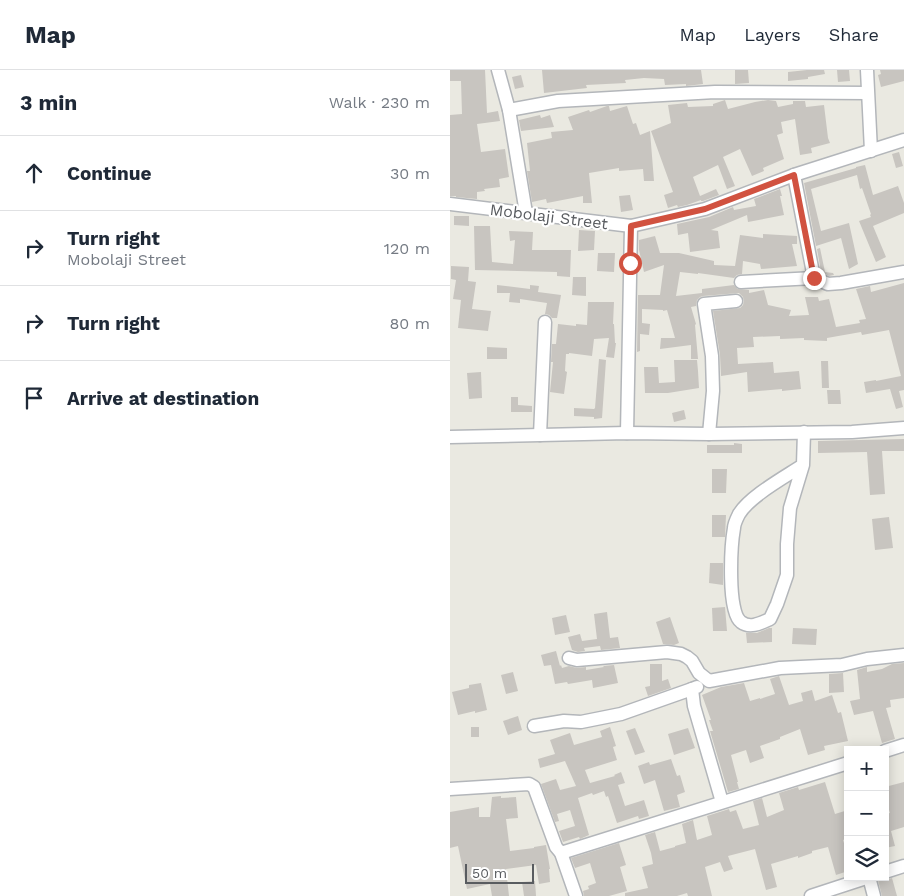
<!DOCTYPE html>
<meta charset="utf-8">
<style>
:root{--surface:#fff;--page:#f6f6f7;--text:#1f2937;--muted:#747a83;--line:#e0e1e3}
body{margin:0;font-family:"Work Sans",sans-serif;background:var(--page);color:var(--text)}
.controls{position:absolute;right:15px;bottom:15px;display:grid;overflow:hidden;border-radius:0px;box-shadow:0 2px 12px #0003}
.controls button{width:45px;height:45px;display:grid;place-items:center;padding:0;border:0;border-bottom:1px solid var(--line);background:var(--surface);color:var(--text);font:25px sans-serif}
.scale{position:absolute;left:15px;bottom:12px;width:69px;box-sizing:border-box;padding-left:5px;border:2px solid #595c60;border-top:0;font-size:14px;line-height:18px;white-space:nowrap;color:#595c60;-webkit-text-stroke:4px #fff;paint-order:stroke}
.stop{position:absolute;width:15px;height:15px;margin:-11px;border:4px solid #d15240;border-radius:50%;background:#fff}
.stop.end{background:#d15240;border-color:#fff;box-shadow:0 1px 5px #0008}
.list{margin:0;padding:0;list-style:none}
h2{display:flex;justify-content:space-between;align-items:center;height:65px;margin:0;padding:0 20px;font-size:21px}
h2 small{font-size:16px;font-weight:400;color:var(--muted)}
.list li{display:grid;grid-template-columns:32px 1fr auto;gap:15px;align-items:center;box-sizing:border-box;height:75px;padding:0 20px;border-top:1px solid var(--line)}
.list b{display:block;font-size:19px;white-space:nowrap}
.list p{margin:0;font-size:16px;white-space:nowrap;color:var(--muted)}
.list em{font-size:16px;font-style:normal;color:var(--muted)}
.icon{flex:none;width:28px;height:28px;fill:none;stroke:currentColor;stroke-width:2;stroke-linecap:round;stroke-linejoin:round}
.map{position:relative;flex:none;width:454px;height:826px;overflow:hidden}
header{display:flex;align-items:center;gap:30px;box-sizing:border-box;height:70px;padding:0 25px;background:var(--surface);border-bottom:1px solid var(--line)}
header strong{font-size:24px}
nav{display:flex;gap:28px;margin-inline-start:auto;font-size:18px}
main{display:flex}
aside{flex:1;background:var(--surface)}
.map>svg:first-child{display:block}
.building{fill:#c8c5c0}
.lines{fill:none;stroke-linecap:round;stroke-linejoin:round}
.minor-casing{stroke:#b3b6ba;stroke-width:15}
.minor{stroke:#fff;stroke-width:12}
.route{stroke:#d15240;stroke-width:6}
.labels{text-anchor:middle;stroke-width:4.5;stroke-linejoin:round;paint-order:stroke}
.street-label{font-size:16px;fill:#595c60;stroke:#fff}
</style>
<header>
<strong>Map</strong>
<nav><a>Map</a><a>Layers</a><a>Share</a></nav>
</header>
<main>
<aside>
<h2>3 min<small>Walk · 230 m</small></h2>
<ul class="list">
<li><svg class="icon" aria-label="ahead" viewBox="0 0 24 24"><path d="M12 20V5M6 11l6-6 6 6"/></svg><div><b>Continue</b></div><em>30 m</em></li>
<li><svg class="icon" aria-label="right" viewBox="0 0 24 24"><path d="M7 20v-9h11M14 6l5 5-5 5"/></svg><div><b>Turn right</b><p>Mobolaji Street</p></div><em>120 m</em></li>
<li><svg class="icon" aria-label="right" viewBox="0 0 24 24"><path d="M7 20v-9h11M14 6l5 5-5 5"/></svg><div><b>Turn right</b></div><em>80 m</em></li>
<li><svg class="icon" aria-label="arrive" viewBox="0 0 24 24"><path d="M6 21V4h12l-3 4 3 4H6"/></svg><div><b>Arrive at destination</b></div></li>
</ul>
</aside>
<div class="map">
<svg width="454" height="826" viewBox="0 0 454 826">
<rect width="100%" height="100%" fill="#eae9e1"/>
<g class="building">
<path d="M0,0H35L37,43L48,41L50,51L27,54L31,82L55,79L59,107L49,109L50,117L34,119L35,121L27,122V129L6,127V126H0V45L12,44L11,11H0Z"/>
<path d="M92,0H251L253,14L236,16V14L215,15L214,9L194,8L175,10L176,13L136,15L137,18L94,23Z"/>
<path d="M285,0H298L299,13L285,14Z"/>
<path d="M357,0H374L375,4L358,7V9L338,11V2Z"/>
<path d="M387,0H399L400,11L388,12Z"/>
<path d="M430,0H454V11L431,17L428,5L431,4Z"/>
<path d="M71,5L74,17L65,19L62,7Z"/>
<path d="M275,30L278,39L305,32L318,30L326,31L328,37L343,34V31H355L356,37L374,35L378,68L380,73L361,78L362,83L350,85L345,49L331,52L333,63L327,65L334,89L313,98L314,101L302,106L290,79L273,87L285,116L277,119L268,95L243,107L250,126L266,119L269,125L253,131H251V130L237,135L228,137L227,135L218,138L214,125L223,122L201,61L221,53L218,35L237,33L238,37L263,36V34Z"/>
<path d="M157,36H159L160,41L177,36L183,54L186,53L190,65L200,61L204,111H194L193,99L169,101V98L139,103L142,133H133V126L97,133L96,129L82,132L77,101H80L77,73L102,68L101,62L123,60L118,47L139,40L140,42Z"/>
<path d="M90,45L91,48L100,45L104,57L71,61L69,50Z"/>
<path d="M449,82L453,96L446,98L442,84Z"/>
<path d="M415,95L423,125L448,116L454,133V143L423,156L436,187L426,192L409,151L421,147L420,145L421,144L412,118L410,119L407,105L361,119L371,161L399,153L408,194L399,199L391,168L366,176L354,113L406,98V97Z"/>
<path d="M330,119L332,126H330L334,145L298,152L297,145L261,160L268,161L270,178L240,182L238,163L228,165L227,154L259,147L283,137L284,140L306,136L304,129Z"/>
<path d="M180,125L183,140L171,142L169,126Z"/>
<path d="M4,146H19V156L4,155Z"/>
<path d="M24,156H40L42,192L63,194L65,170L60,171L59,161L83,162L82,180H121L120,207L107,206V202L25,200Z"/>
<path d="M129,160L145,161L144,180L128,181Z"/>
<path d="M313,164L347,166V174H342L347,196L311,199L310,194L293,191L292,204L287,205L284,208L248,203V204L230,202L226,226L252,223V219L284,215L288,219L299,220V223L314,220L318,235L341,240L339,246L359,245L355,227H368L369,231L379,229L386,257L410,253L409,250L416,249L406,219L420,216L421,222L454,213V320L449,321L453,337L446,339L440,319L416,323L414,312L426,310V311L451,306L439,260L412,265L411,262L377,268V271L354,270V268L330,269V266L303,267L304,277L287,278L288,294L323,292L324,303L349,301L351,319L332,321V319L298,322L297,302L271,306L270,285L263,241L290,238L293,235L294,231L293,227L289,223L253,226L250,227L247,230L246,236L241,237L246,254L245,255L248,289H241V275L210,279L211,268H225L217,240L213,241V240L192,239V253L200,254L199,265L190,264V281L187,282L188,225H210L214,195L194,202L189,180V170L205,166L210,183H229L264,191V195L285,196L290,165L313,168Z"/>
<path d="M370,178L375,202L383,203L384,205L379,206L371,202L367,179Z"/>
<path d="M148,183H165L164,202L147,201Z"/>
<path d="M1,196L19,197L18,211L26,212L22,239L41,241L38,261L8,258L11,230L3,229L6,210L1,209Z"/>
<path d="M123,207H136V226L122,225Z"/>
<path d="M47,215L80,219V215L89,216L88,222L111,225L107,248H102L99,245L95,244L97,233L70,229V233L59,232L60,223H47Z"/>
<path d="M138,232H164L163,254H164L165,273H166L164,288L156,287L159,268L144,269L142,286L119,283V284H116L115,301L117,302L114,324L100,322L103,292H101L102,274H106L108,254L126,256V254L137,255Z"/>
<path d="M37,277L57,278V289H37Z"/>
<path d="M149,289L156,290L152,348L144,349V347L124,346V338L144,339L145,338Z"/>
<path d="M224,290H247L248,301L249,318L218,323H195L194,297H208L209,313L225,312Z"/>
<path d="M371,291H378L379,318H372Z"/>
<path d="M31,302L32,328L19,329L17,303Z"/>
<path d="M377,320H390L391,334H378Z"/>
<path d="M61,327H68V335L82,336V342H61Z"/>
<path d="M234,340L236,349L224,352L222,343Z"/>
<path d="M454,369V381H432L435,424L420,425L417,382L368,383V371Z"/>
<path d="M284,373L292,374V383H257V375H284Z"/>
<path d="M262,399H277L276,423H262Z"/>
<path d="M262,445H276L275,467H262Z"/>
<path d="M439,447L443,478L425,480L422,449Z"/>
<path d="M260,493H273V515L259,513Z"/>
<path d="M275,537L277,561H263L262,538Z"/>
<path d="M157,542L160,568L168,567L170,578L151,580L150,576L134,578L135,581L128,582L122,580L118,567L130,564L132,571L147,569L144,544Z"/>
<path d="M116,545L120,562L105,565L102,548Z"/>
<path d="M220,547L229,573L224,575L213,574L206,552Z"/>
<path d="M319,558H322V572L297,573L296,563H307Z"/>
<path d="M343,558L367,559L366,575L342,574Z"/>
<path d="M106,581L110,596L111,595L112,598L119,596L127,598L136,597V600L154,597L153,596L164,595L168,613L143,618L142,610L118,614L117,612L105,614L101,595L94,596L91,585Z"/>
<path d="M454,593V628L440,630L441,637L436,638L445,669L432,673L423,641L404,645L400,631L410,629L407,600L417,597V602L432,599L442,594Z"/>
<path d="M200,594H212V611L218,609L221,618L198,626L195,617L200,616Z"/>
<path d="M63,602L68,621L56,624L51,605Z"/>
<path d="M393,603L394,622L379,623V604Z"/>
<path d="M329,606L339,635L353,631L351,623L362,620L365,631L382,625L388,643L391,642L398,671L374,676L375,680L358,685L350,659L330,667V669L310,676L314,688L300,693L296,680L281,685L288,712H287L289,719L278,722L260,661H263L259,650H261L252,625L271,617L294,613L300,631L310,628V629L325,624L320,609Z"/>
<path d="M31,613L37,640L25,643V641L8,645L2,622L19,618V615Z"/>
<path d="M68,646L72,660L58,665L53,651Z"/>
<rect x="21" y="657" width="8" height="10"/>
<path d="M160,657L166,676L163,677L167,690L135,700L140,713L165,706L164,705L171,702L175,713L168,715L175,736L194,730L199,746L189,749L188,746L167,753L158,726L156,727L154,721L143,725L142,723L128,728L139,765L130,769L129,767L113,772L109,761L125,756L120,740L107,744L109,751L105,752L91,714L106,709L110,720L126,716L115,691L90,698L88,689L105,684L100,670L120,663L124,675L152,667L150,661Z"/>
<path d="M185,658L195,682L185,685L176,661Z"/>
<path d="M238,658L245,678L224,685L218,664Z"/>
<path d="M221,689L227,706L230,705L235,722L227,725L230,737L214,741L205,710L194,714L188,696L199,692L200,695Z"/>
<path d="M375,712L385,744L398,740V768L393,770L398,786V801L386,805L378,777L362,781V783L348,788V786L321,794L327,817L316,820L305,779L278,786L283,799L274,802L270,792L255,797L262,826H238L237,823L227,826H175V823L198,818L192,797L203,794L201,783L195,765L205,762L210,781L225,777V776L236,773L232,754L243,750L247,770L262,765L257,746L279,739L280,742L286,740L293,759L309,755L303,731L312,728L317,747L334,740L329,723L348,717L349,720Z"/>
<path d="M454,712V757L441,761L445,776L435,778V744L440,743L435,726V717Z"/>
<path d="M51,726V728L66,727L68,748L56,749L60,781L84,778V777L96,775L100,799H99L100,812L89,814L86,795L56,799L59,826H42L40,814L17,819L8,776L0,778V742L29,737V747H40L42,727Z"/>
<path d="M169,773L176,795L170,797L177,821L159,826H134L133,821L139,819L138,816L146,813L140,793L125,798L121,788Z"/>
<path d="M442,808L447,826H432L428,810L431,809L437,810Z"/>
<path d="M85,811L86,826H74L72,812Z"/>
</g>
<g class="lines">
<defs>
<g id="minor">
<path d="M48,0L59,40L76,143"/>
<path d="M417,0L421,81"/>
<path d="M59,40L108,31L265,22L417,23"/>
<path d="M344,105L364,208"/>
<path d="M0,134L181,156L255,139L344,105L454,70"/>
<path d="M291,212L364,208L378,214L391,213L454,202"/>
<path d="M177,363L181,156"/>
<path d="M259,364L263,321L262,286L254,234L286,231"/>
<path d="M90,365L95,252"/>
<path d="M0,367L177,363L259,364L402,362L454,358"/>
<path d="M353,395C335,407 300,426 289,444C287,448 284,454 284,458C281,475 277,542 291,552C300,559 311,553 320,549L327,534L337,505V474L340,438L353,395L354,362"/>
<path d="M119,588L127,590L217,582L231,584L237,587L242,591L249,603L259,611L330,598L392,595L417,589L454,585"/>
<path d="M247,617L242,619L244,636L272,732"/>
<path d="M84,656L114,651L131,652L171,644L242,619"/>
<path d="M435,681L454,675"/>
<path d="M0,719L79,714L84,717L106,777L111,783L126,826"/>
<path d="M111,783L398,693"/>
<path d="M435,802L454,796"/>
<path d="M419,807L424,826"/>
<path d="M361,826L419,807"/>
</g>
</defs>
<use href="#minor" class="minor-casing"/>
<use href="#minor" class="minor"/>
</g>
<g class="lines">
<path class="route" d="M180,193L181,156L255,139L344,105L364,208"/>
</g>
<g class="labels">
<g class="street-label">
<text transform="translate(99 146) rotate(7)" y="6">Mobolaji Street</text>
</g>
</g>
</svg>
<div class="controls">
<button>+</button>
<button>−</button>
<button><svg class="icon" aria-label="layers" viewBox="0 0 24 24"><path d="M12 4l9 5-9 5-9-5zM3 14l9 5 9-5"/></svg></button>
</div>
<div class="scale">50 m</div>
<div class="stop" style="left:180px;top:193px"></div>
<div class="stop end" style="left:364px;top:208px"></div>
</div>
</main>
